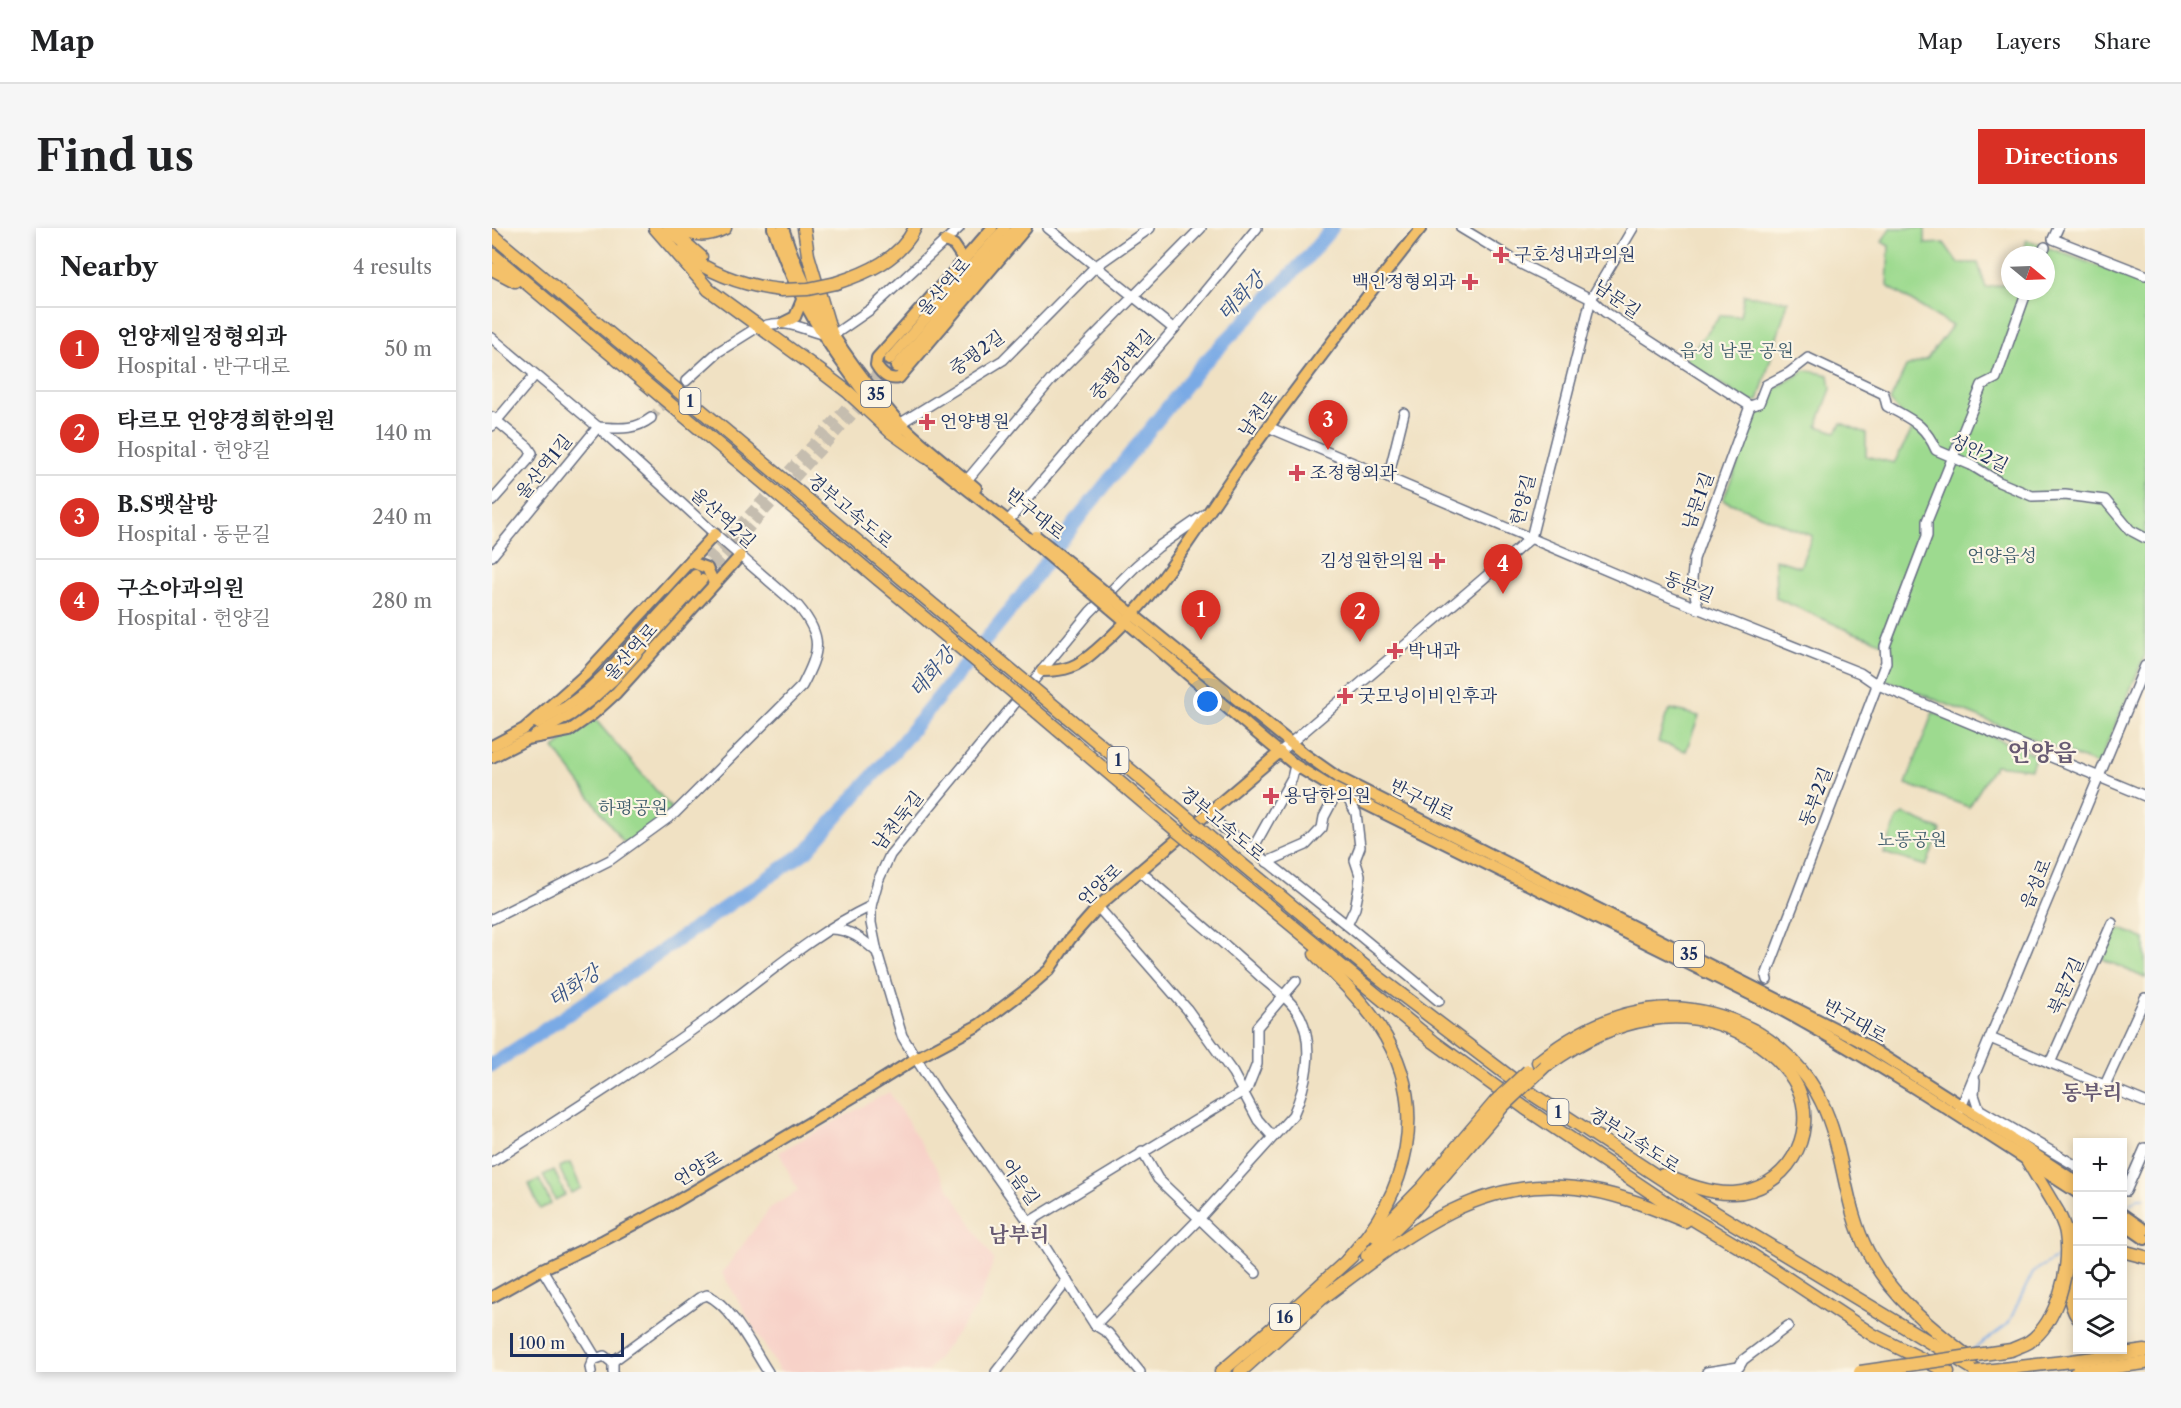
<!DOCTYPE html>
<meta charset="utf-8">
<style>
:root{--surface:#fff;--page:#f6f6f6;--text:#202124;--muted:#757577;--line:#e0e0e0;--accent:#d93025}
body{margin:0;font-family:"Libre Caslon Text","Noto Serif KR",serif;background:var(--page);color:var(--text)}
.controls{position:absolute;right:18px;bottom:18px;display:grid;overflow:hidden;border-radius:0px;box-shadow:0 3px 9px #0003}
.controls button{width:54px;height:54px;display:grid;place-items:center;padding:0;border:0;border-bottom:2px solid var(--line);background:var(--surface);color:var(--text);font:30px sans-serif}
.compass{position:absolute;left:1509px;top:18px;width:54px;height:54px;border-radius:50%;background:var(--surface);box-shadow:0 3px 9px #0003;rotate:109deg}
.scale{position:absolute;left:18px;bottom:15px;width:114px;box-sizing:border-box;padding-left:6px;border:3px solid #1b2f5e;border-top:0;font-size:16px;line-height:21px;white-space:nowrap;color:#1b2f5e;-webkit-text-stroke:4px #fcf5e5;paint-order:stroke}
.you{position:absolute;left:716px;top:474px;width:21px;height:21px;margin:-15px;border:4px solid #fff;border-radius:50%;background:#1a73e8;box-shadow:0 0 0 9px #1a73e833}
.badge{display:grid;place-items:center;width:39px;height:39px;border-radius:50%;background:var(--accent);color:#fff;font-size:20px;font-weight:700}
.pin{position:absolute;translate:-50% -50px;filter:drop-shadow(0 2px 3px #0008)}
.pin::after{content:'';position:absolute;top:32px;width:21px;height:18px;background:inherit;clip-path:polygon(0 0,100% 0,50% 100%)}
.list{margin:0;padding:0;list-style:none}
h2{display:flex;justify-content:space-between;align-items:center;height:78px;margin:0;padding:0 24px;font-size:26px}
h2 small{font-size:20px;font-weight:400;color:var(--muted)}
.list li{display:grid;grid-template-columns:39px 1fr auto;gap:18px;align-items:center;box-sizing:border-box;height:84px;padding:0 24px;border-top:2px solid var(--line)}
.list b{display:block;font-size:22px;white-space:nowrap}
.list p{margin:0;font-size:20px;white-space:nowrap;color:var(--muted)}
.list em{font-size:20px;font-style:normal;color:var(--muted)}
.icon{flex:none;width:33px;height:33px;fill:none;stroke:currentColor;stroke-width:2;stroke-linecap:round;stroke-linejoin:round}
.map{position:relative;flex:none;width:1653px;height:1144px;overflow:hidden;border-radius:0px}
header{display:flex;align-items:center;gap:36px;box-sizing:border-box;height:84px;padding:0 30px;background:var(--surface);border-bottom:2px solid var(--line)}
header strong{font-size:28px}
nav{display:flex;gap:33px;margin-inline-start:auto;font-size:21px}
.intro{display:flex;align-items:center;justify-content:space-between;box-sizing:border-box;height:144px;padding:0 36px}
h1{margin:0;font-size:42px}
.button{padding:15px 27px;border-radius:0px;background:var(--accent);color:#fff;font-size:21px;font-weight:700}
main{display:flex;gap:36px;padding:0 36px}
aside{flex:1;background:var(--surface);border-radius:0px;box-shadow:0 3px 9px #0003}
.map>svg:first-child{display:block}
.built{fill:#f7d1c8}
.green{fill:#9dda8f;stroke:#5c8476;stroke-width:1.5}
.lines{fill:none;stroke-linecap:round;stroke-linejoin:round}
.stream{stroke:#7aaae5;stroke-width:2}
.river{stroke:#7aaae5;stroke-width:14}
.minor-tunnel{stroke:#c5bdaf;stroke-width:9;stroke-dasharray:9 4.5;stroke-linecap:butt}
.major-tunnel{stroke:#c5bdaf;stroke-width:10;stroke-dasharray:10 5;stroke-linecap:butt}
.minor-casing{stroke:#666d81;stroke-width:12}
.major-casing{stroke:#666d81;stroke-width:14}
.highway-casing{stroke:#666d81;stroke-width:15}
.minor{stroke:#fff;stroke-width:9}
.major{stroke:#f4c16a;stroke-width:10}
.highway{stroke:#f4c16a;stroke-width:12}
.major-bridge-casing{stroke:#666d81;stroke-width:14;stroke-linecap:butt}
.highway-bridge-casing{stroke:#666d81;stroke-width:15;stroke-linecap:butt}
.major-bridge{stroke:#f4c16a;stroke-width:10}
.highway-bridge{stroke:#f4c16a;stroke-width:12}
.poi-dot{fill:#d1495b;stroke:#fcf5e5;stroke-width:2}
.labels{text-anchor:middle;stroke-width:4.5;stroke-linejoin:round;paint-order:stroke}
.shield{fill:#fcf5e5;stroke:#5e6a86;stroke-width:1.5}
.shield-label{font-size:16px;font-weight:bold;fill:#1b2f5e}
.poi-label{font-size:18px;fill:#1b2f5e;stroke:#fcf5e5;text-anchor:start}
.street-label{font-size:18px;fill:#1b2f5e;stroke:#fcf5e5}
.park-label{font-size:18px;fill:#3c5a6a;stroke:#fcf5e5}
.water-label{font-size:20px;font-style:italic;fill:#385486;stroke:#fcf5e5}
.quarter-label{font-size:21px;font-weight:bold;fill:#685b73;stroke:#fcf5e5}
.district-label{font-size:24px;font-weight:bold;fill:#685b73;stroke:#fcf5e5}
</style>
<header>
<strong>Map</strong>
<nav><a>Map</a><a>Layers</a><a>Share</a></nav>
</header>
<div class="intro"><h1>Find us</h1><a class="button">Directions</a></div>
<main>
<aside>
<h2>Nearby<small>4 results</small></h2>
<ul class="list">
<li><span class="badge">1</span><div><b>언양제일정형외과</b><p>Hospital · 반구대로</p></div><em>50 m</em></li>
<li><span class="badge">2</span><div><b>타르모 언양경희한의원</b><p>Hospital · 헌양길</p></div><em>140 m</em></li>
<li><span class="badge">3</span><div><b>B.S뱃살방</b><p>Hospital · 동문길</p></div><em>240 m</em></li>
<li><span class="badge">4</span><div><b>구소아과의원</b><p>Hospital · 헌양길</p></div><em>280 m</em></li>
</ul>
</aside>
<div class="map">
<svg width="1653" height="1144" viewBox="0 0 1653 1144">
<rect width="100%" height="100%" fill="#fcf5e5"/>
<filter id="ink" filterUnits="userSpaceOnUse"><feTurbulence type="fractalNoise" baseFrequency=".0167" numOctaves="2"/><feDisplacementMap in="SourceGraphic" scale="12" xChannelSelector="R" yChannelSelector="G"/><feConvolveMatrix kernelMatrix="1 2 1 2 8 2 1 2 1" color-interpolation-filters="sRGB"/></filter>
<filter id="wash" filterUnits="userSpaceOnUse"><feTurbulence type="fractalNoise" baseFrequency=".008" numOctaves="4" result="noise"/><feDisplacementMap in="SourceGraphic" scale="24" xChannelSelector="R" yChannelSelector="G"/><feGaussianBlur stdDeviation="1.35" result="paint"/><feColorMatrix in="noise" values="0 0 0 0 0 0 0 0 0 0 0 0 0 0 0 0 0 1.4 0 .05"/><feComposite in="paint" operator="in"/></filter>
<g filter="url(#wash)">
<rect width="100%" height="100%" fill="#f0e1c3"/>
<path class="built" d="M397,864L502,1032L485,1079L435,1144H288L230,1045L278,980L306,963L287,924Z"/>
<g class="green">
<path d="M1398,0H1433V16L1452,15L1466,35H1486L1494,60L1514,56L1518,48V63H1554V27H1528L1535,12L1653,55V427L1606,537L1392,451L1400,426L1398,417L1360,404L1284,370L1283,331L1308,339L1320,308L1231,272L1266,184L1284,160L1313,142L1337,147L1339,161L1325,198L1344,204L1349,195L1374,205V228L1402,235L1421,200L1398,173L1414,139L1435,131L1460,98L1395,58L1397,18L1390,14Z"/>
<path d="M1252,67L1296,73L1266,173L1257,174L1192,133L1229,87L1248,88Z"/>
<path d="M1179,481L1207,488L1194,523L1166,514L1174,488Z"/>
<path d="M1441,484L1544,527L1539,541L1503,537L1477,579L1414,556Z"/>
<path d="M102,490L180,581L164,599L142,615L131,614L62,520Z"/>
<path d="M1412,586L1449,602L1434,638L1392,625L1405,591Z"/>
<path d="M1629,701L1653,711V750L1611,731L1621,705Z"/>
<path d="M78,935L89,960L79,965L67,939Z"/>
<path d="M62,942L73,967L63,972L51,947Z"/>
<path d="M47,951L59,976L48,981L37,956Z"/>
</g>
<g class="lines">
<g class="stream">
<path d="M1630,982L1646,970H1653"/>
<path d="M1479,1123L1516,1096L1541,1044L1570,1026"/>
</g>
<path class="river" d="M0,837L133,748L315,623L411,513L527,371L589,287L708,139L813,32L840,0"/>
</g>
</g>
<g filter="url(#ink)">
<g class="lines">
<path class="minor-tunnel" d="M159,190L194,153"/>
<g class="major-tunnel">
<path d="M206,343L397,132"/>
<path d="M212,350L404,139"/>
</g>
<defs>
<g id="minor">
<path d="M556,0L682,101"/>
<path d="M969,0L1029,36L1099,71L1113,84L1258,178"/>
<path d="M1566,0L1561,11L1653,47"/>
<path d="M1548,27L1553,19"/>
<path d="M275,97C301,91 315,105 340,108L379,81L467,0"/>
<path d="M0,110L106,199L223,306L306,378C332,409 328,423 310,458L183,585L118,632L0,691"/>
<path d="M194,153L226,124L261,102"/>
<path d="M1258,178L1267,175L1274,157L1297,145L1316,130L1392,166L1395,178C1419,192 1432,195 1444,222L1479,237L1507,254L1540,268L1573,267L1613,272L1638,302L1653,310"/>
<path d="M0,189L36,219L40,225L37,231L0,273"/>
<path d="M0,198L43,147"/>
<path d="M404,198L511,132L604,38L658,0"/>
<path d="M106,199C126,200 142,203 159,190"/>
<path d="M776,199L1180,370L1368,445L1384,456L1653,568"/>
<path d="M896,250L912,185"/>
<path d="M470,258L560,151L709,0"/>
<path d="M516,293L682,101L765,0"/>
<path d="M0,328L106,199"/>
<path d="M1206,381L1200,351L1202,331L1258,178"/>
<path d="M788,524L1039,310L1099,71L1141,0"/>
<path d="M719,582C724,593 727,599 738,604L855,697L863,680L867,660L868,647L863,632L868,619L864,585L854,567"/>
<path d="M760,622L800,550L803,537"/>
<path d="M775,634L814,617L830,600L832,589L841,572L839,559"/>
<path d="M379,678V695L385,724L410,808L445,864L537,994L603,1097"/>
<path d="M606,679L695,781L741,845L766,892L781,909"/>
<path d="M855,697L947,773"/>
<path d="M339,701C360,702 370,711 385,724"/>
<path d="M1275,752L1274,748L1394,434L1393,418L1435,308V293L1490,157L1504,150L1533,68L1537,63"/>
<path d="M1498,810L1653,874"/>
<path d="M1558,835L1620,695"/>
<path d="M1483,852L1482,867L1488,885"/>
<path d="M1613,857L1653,770"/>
<path d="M1485,880L1586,939"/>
<path d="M1467,884L1653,438"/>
<path d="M650,923L666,951L764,1045"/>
<path d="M0,934C75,886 150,839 221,787C273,749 320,706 379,678L386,653L398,627L598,384L644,338L666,319L715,285"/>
<path d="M1630,962L1634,963L1653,920"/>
<path d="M537,994L755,861L765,836V799L804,753"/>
<path d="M50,1041L104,1130"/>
<path d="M120,1134L207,1070L215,1067C240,1078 261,1121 276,1144"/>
<path d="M99,1144L98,1139L101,1132L112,1128L121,1135V1144"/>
<path d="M504,1144L575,1053"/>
<path d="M648,1144L616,1105L603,1097L707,991L801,887C814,858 823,818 808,788C800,773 782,760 769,749C730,713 688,679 648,643"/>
<path d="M1215,1144L1247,1139L1251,1132L1296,1098"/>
</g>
<g id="major">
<path d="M281,0C301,58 322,98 359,147C373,167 389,188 407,204"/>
<path d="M291,0C309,58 338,108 376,156C386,169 396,183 408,195C431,218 459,239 484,260"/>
<path d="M500,0L385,130L384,137C390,147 396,152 407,150L534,0"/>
<path d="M453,13L462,17L472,32"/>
<path d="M291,95L303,89L310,72"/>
<path d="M397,132L513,0"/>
<path d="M404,139L525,0"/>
<path d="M429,225L521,297"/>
<path d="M199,334L215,340L222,355"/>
<path d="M623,372L811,525L845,549L1366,812L1484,887L1586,955"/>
<path d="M618,380L774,513L803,537L839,559L1286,780C1389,836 1487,901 1586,965"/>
<path d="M550,443C574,443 585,439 603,423C664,372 703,302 748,238C806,157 867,78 929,0"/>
<path d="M45,495L74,479L95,463L114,445L203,347"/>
<path d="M43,507L79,487L100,471L121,452L210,352"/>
<path d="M0,518L32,501L93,447L223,306"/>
<path d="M0,529L35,511L77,503L101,486L124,465L248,328"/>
<path d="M1630,986L1653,1002"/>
<path d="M1630,995L1653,1011"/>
<path d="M0,1069L50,1041L112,1012L180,976L378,859L423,831L487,797L535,761L557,742L578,711L609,676L788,524"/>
</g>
<g id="highway">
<path d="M163,0L217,62L331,145L356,164L399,204L434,229"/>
<path d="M176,0L209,29"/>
<path d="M183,0C201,8 216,9 233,0"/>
<path d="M312,0L316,27L340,108"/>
<path d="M0,7L396,339"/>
<path d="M189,24C218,45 252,58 289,62"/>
<path d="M0,26L386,351"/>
<path d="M0,41L23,53"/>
<path d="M344,55C375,45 408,31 423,0"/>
<path d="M555,472L698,592"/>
<path d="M545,484L685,603"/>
<path d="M717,609L881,745L1043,868L1194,967L1487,1144"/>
<path d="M706,620L942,814L1033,880L1179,978L1254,1023L1381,1107L1456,1144"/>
<path d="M823,726C845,749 869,771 887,798C940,878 916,966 855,1032"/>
<path d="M1046,834C1111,782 1183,761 1261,802C1289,818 1315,843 1329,873C1353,921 1351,977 1376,1024C1400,1070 1439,1100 1479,1131"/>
<path d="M1057,836C1119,791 1195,769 1264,814C1281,826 1297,841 1306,860C1327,908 1293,963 1241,965C1218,966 1193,956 1171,947"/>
<path d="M1535,932L1566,984"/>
<path d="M883,1008L930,960L1004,873"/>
<path d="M1630,1023L1653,1029"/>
<path d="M875,1028L921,983L1011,878"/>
<path d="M1586,1044C1576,1060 1576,1075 1586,1090"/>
<path d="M832,1069C907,1013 984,947 1084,960C1122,964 1158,979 1193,993"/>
<path d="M1580,1133L1653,1123"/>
<path d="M729,1144L793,1089L860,1028"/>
<path d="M748,1144L836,1065"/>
<path d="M1584,1144L1653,1135"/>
</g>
</defs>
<use href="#minor" class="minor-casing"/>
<use href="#major" class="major-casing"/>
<use href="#highway" class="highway-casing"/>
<use href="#minor" class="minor"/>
<use href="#major" class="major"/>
<use href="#highway" class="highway"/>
<defs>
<g id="major-bridge">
<path d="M521,297L618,380"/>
<path d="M544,308L623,372"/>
</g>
<g id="highway-bridge">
<path d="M289,62L316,61L344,55"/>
<path d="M396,339L555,472"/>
<path d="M386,351L545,484"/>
<path d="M698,592L717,609"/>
<path d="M685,603L706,620"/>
<path d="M1004,873L1036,843"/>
<path d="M1011,878L1053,838"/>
<path d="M1368,1144L1519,1122C1525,1119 1532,1117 1537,1114C1566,1094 1579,1039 1574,1006C1573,998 1569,991 1566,984"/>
<path d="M1483,1144L1580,1133"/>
</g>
</defs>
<use href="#major-bridge" class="major-bridge-casing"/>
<use href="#highway-bridge" class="highway-bridge-casing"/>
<use href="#major-bridge" class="major-bridge"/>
<use href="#highway-bridge" class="highway-bridge"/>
</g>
</g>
<g class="poi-dot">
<path d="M1006 18h6v6h6v6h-6v6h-6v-6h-6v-6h6z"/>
<path d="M975 45h6v6h6v6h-6v6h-6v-6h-6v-6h6z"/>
<path d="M432 185h6v6h6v6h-6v6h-6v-6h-6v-6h6z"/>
<path d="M802 236h6v6h6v6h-6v6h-6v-6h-6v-6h6z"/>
<path d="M942 324h6v6h6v6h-6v6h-6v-6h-6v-6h6z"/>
<path d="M900 414h6v6h6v6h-6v6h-6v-6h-6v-6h6z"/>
<path d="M850 459h6v6h6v6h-6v6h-6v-6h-6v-6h6z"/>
<path d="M776 559h6v6h6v6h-6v6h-6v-6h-6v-6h6z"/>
</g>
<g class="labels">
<g class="shield">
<rect x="369" y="153" width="30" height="26" rx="4.5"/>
<rect x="187.5" y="160" width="21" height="26" rx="4.5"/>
<rect x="615.5" y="519" width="21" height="26" rx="4.5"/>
<rect x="1182" y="713" width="30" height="26" rx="4.5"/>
<rect x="1055.5" y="871" width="21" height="26" rx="4.5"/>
<rect x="778" y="1076" width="30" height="26" rx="4.5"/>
</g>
<g class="shield-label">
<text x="384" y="172">35</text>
<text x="198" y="179">1</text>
<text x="626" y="538">1</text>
<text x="1197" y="732">35</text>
<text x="1066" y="890">1</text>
<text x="793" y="1095">16</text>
</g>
<g class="poi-label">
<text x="1022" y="33">구호성내과의원</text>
<text x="964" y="60" text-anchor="end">백인정형외과</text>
<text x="448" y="200">언양병원</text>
<text x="818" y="251">조정형외과</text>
<text x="932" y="339" text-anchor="end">김성원한의원</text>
<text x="916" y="429">박내과</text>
<text x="866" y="474">굿모닝이비인후과</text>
<text x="792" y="574">용담한의원</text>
</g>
<g class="street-label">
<text transform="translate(452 59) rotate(-49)" y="6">울산역로</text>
<text transform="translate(1125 71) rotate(35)" y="6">남문길</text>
<text transform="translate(485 125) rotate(-36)" y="6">중평2길</text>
<text transform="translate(630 137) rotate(-49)" y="6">중평강변길</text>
<text transform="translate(766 186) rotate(-54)" y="6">남천로</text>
<text transform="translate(1487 225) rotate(27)" y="6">성안2길</text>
<text transform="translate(52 239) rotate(-51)" y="6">울산역1길</text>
<text transform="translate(1031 272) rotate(-76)" y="6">헌양길</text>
<text transform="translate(1206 273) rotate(-70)" y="6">남문1길</text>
<text transform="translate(358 283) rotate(40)" y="6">경부고속도로</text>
<text transform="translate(543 286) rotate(39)" y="6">반구대로</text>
<text transform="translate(231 290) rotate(42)" y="6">울산역2길</text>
<text transform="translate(1197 359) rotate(22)" y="6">동문길</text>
<text transform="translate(139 424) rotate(-48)" y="6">울산역로</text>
<text transform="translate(1324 569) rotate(-69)" y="6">동부2길</text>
<text transform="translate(930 572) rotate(27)" y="6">반구대로</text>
<text transform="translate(406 593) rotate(-52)" y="6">남천둑길</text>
<text transform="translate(730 596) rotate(40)" y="6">경부고속도로</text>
<text transform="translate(1544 656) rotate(-67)" y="6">읍성로</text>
<text transform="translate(608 657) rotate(-43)" y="6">언양로</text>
<text transform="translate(1574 758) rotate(-66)" y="6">북문7길</text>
<text transform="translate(1363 793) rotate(29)" y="6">반구대로</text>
<text transform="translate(1142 912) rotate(33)" y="6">경부고속도로</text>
<text transform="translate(206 941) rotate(-31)" y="6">언양로</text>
<text transform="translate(528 954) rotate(55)" y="6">어음길</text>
</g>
<g class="park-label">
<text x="1245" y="129">읍성 남문 공원</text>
<text x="1510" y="334">언양읍성</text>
<text x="141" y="586">하평공원</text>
<text x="1420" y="618">노동공원</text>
</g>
<g class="water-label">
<text transform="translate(749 68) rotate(-47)" y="7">태화강</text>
<text transform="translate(440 444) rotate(-50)" y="7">태화강</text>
<text transform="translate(82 758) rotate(-34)" y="7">태화강</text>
</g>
<g class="quarter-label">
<text x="1600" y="872">동부리</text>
<text x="527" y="1014">남부리</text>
</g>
<g class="district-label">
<text x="1550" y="533">언양읍</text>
</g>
</g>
</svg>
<div class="controls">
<button>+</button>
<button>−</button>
<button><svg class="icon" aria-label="locate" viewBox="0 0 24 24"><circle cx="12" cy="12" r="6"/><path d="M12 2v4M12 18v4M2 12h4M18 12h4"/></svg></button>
<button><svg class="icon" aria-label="layers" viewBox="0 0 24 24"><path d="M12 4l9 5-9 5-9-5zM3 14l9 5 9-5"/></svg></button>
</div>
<svg class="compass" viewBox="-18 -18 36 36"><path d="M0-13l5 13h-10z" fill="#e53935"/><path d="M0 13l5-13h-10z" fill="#757577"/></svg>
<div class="scale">100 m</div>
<div class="you"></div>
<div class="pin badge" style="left:709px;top:412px">1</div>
<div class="pin badge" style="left:868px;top:414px">2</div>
<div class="pin badge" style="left:836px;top:222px">3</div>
<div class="pin badge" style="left:1011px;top:366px">4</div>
</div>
</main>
